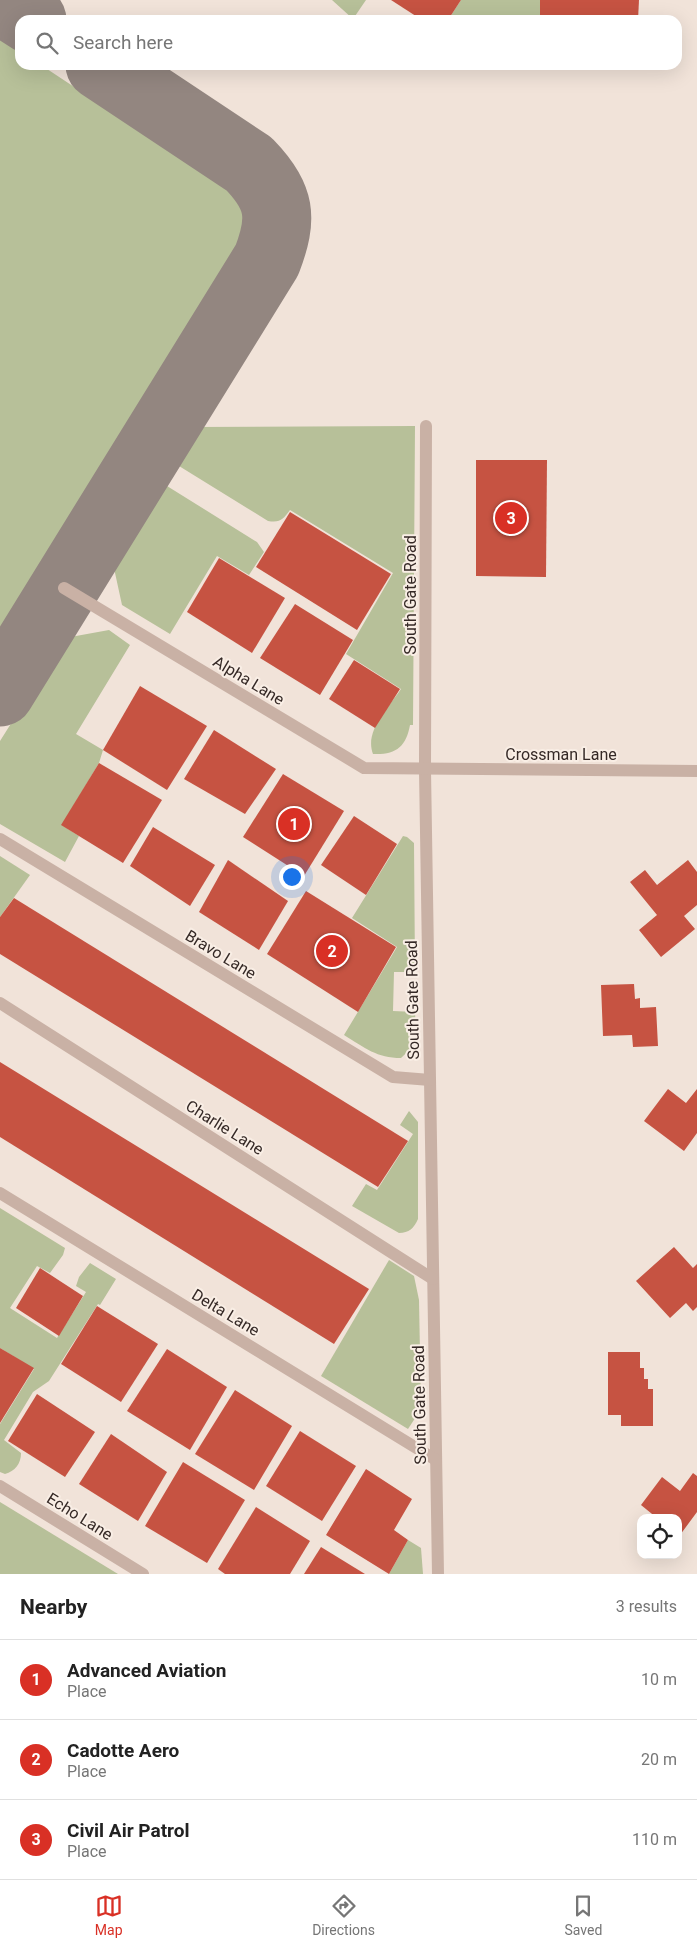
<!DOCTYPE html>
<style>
:root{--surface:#fff;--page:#f6f6f6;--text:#222;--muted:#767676;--line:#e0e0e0;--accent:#d93025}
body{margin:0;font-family:Roboto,sans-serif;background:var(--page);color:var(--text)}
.controls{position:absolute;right:15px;bottom:15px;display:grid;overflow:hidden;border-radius:10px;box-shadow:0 5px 20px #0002}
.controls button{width:45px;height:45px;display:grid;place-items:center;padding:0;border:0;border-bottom:1px solid var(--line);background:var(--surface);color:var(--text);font:25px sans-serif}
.you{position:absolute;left:291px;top:876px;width:18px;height:18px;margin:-12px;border:4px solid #fff;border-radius:50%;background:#1a73e8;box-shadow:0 0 0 8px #1a73e833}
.badge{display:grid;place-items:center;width:32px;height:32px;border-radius:50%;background:var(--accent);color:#fff;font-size:16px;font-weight:700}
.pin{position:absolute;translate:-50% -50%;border:2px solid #fff;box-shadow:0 1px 5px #0006}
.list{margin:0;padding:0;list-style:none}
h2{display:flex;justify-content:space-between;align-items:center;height:65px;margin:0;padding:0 20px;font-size:21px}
h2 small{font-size:16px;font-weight:400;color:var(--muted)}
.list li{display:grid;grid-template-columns:32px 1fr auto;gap:15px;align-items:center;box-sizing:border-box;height:80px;padding:0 20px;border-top:1px solid var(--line)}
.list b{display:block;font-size:19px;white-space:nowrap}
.list p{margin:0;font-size:16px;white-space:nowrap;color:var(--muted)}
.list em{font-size:16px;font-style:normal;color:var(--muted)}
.icon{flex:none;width:28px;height:28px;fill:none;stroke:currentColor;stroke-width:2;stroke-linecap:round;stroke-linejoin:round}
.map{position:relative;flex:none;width:697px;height:1574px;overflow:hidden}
.search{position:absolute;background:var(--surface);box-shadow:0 5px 20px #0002;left:15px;right:15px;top:15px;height:55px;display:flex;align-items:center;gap:12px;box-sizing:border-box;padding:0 18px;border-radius:15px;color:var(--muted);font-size:19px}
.sheet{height:305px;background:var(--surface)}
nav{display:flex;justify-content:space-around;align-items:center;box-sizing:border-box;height:70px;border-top:1px solid var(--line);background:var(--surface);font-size:14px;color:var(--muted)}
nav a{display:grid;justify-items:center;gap:2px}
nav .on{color:var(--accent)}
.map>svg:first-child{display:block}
.green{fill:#b7c099}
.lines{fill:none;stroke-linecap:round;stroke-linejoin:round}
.taxiway{stroke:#938680;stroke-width:69}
.building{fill:#c65342}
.lane{stroke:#c9b1a5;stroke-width:12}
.labels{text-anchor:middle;stroke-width:4;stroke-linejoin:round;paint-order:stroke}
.street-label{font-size:16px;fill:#352926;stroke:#f9eee5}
</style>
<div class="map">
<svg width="697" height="1574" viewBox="0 0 697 1574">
<rect width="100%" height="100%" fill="#f1e3d9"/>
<g class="green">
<path d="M332,0H366L353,19Z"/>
<path d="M461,0H540V20H448Z"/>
<path d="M0,38L20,51V65H41L236,194L255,237L248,251L0,651Z"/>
<path d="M415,426L413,725H410C406,747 396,755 373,754C364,731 389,707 401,689L346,654L393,573L290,510C283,519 281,523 268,521L179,466L174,457L193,427Z"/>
<path d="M157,486H167L257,542L264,552L249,575L217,556L170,634L122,605L112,559Z"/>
<path d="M109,630L130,645L76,734L103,750L99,763L62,825L79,836L65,862L0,824V741L65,638Z"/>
<path d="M403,836L407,837L414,843L415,972H394L393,1011L415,1012C416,1035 420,1041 401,1058C377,1058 365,1048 344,1035L397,947L352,918Z"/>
<path d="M0,856L30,875L0,917Z"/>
<path d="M409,1111L418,1122V1219C414,1228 409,1233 399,1233L352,1206L366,1184L377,1190L413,1134L400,1125Z"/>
<path d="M0,1208L65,1248L63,1255L50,1273L37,1266L10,1308L57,1338L86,1292L76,1286L79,1277L90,1263L116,1279L100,1305L98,1304L49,1381L33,1392L4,1440L21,1453C21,1464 15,1471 5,1474L0,1472V1424L34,1369L0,1348Z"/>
<path d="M389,1260L414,1276L419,1300L421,1409L408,1429L321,1376Z"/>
<path d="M0,1502L118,1574H0Z"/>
<path d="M408,1540L421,1548L423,1574H389Z"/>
</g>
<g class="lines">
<g class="taxiway">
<path d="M1,0L32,20"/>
<path d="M0,692L267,260C283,218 281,197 249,164L100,65"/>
</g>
</g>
<g class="building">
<path d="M391,0H461L448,20H422Z"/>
<path d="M540,0H639L638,20H540Z"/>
<path d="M476,460H547L546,577L476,576Z"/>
<path d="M290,512L391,574L357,630L256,567Z"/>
<path d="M219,558L285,598L252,653L187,612Z"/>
<path d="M295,604L353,640L320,695L260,658Z"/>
<path d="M354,660L400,689L375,728L329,699Z"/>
<path d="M140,686L207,726L167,790L103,750Z"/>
<path d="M214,730L276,769L245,814L184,779Z"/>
<path d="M99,763L162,800L123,863L61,825Z"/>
<path d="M283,774L344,811L304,876L243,837Z"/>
<path d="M354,816L397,844L366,895L321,865Z"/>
<path d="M153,827L215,865L190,906L130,866Z"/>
<path d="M228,860L288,901L259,950L199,912Z"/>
<path d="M688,860L697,872V905L684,916L695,929L661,957L639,930L657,915L630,882L645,870L657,885Z"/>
<path d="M306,891L396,947L358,1012L267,954Z"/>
<path d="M14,898L408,1141L378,1187L0,954V917Z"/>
<path d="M634,984L635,999L640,998V1008L656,1007L658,1046L633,1047L632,1035L603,1036L601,985Z"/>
<path d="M0,1062L369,1289L334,1344L0,1137Z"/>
<path d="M668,1089L686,1103L697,1089V1133L684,1151L644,1121Z"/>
<path d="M674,1247L693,1268L697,1264V1307L693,1311L686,1303L670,1318L636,1281Z"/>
<path d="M40,1268L83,1296L59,1336L16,1308Z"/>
<path d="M97,1306L158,1344L121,1402L61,1364Z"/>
<path d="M0,1348L34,1368L0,1423Z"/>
<path d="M167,1349L227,1387L190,1450L127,1411Z"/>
<path d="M608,1352H640V1368H644V1379H648V1389H653V1426H621V1415H608Z"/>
<path d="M235,1390L292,1426L254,1490L195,1454Z"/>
<path d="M37,1394L95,1432L65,1477L8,1441Z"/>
<path d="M300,1431L356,1466L322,1521L266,1486Z"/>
<path d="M111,1434L167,1472L138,1521L79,1484Z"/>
<path d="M183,1462L245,1500L207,1563L145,1526Z"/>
<path d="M366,1469L412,1499L394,1530L408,1540L389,1574L326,1535Z"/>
<path d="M693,1473L697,1476V1512L680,1535L678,1518H657L641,1505L662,1477L680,1491Z"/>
<path d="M256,1507L310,1541L290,1574H225L218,1569Z"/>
<path d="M321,1547L365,1574H304Z"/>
</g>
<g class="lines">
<g class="lane">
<path d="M426,426L425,770L438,1574"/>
<path d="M64,588L364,768L697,771"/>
<path d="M0,839L393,1077L430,1080"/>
<path d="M0,1003L433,1279"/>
<path d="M0,1193L436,1460"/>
<path d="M0,1486L143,1574"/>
</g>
</g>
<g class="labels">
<g class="street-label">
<text transform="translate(410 595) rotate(-90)" y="6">South Gate Road</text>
<text transform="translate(249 680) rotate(31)" y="6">Alpha Lane</text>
<text x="561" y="760">Crossman Lane</text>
<text transform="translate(221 954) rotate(31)" y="6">Bravo Lane</text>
<text transform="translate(412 1000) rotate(-91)" y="6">South Gate Road</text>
<text transform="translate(225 1127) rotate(32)" y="6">Charlie Lane</text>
<text transform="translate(226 1312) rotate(31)" y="6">Delta Lane</text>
<text transform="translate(419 1405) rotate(-91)" y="6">South Gate Road</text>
<text transform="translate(80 1516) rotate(32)" y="6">Echo Lane</text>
</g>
</g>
</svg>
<div class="controls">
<button><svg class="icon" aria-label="locate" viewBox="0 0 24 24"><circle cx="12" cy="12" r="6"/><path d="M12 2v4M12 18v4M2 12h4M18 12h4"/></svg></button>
</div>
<div class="you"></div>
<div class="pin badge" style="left:294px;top:824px">1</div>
<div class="pin badge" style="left:332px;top:951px">2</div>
<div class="pin badge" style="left:511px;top:518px">3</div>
<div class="search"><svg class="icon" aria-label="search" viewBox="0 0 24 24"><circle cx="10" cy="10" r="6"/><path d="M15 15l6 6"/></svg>Search here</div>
</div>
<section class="sheet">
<h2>Nearby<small>3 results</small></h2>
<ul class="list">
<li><span class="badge">1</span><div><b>Advanced Aviation</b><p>Place</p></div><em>10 m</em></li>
<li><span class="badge">2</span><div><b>Cadotte Aero</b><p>Place</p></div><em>20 m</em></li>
<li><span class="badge">3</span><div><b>Civil Air Patrol</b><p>Place</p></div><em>110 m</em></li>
</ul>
</section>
<nav>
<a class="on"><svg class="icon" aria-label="map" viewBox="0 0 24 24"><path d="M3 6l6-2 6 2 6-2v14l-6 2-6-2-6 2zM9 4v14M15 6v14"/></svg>Map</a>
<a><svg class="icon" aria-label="directions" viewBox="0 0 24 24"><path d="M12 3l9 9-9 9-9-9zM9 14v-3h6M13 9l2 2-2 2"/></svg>Directions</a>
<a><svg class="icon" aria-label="saved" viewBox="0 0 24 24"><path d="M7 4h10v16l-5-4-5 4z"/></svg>Saved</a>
</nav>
